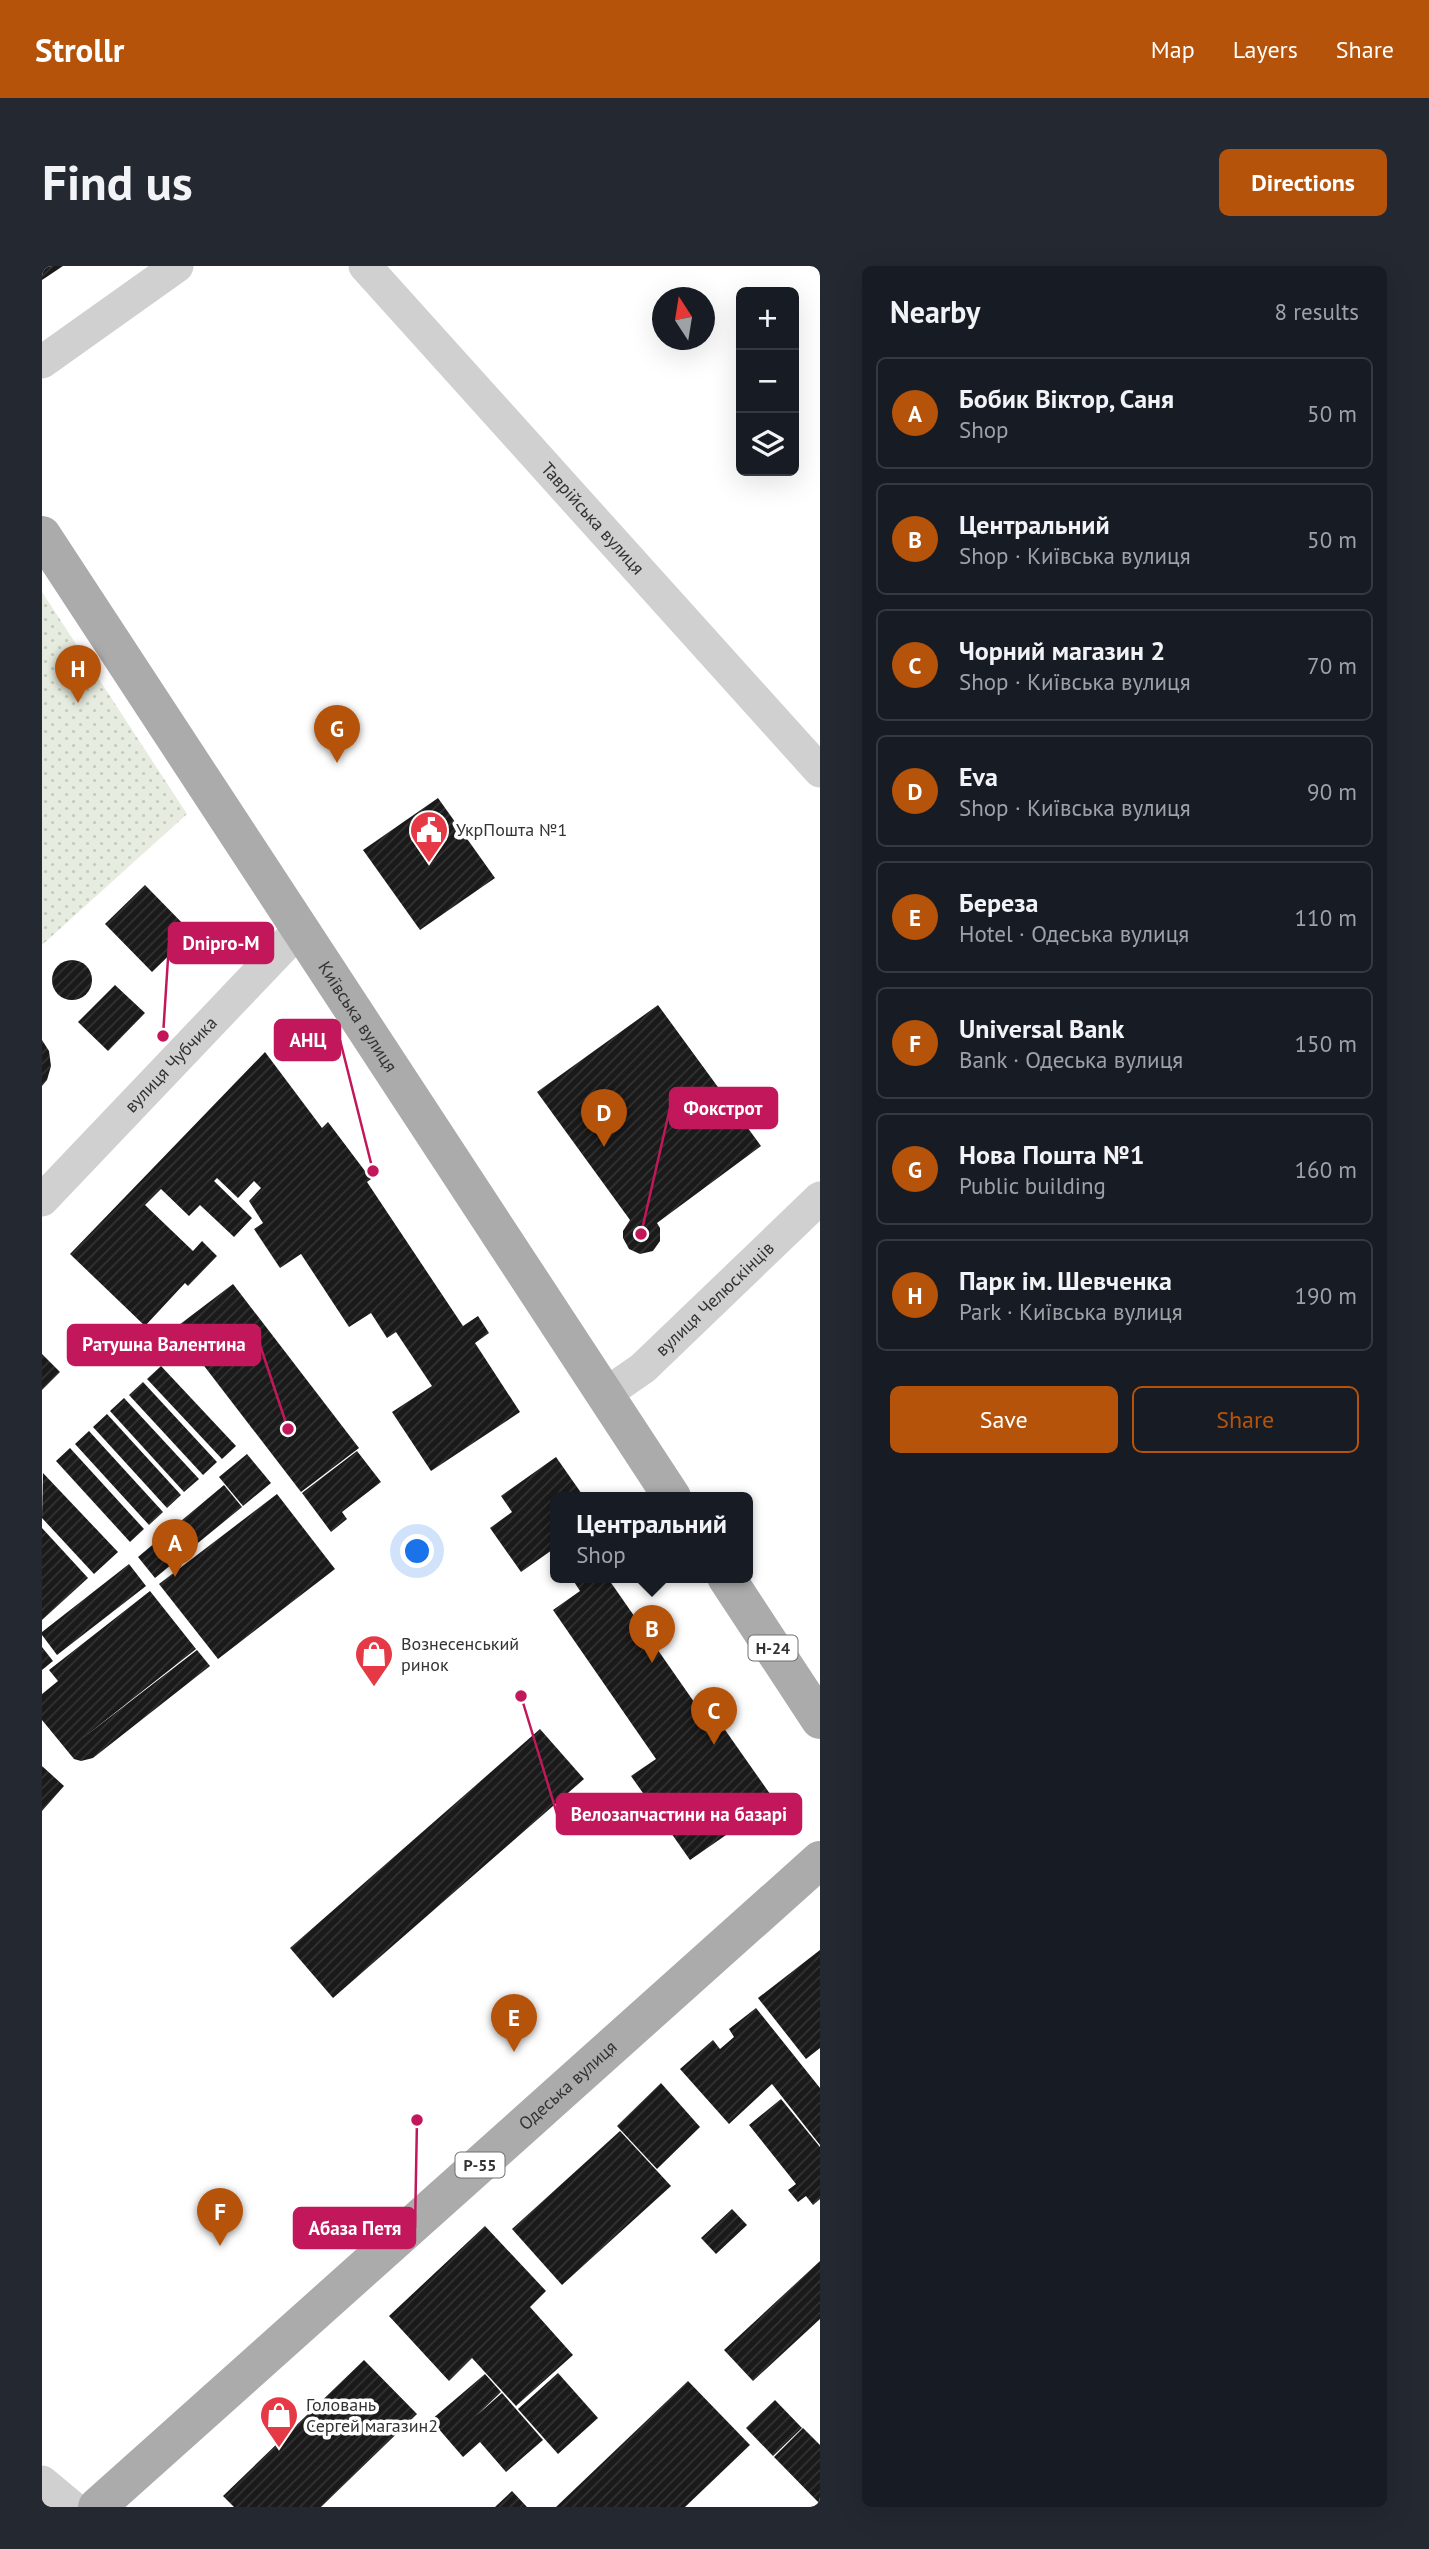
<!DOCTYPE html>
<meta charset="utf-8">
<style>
:root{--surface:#171b24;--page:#242831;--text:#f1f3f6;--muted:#9ea1a6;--line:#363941;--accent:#b45309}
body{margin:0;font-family:"PT Sans",sans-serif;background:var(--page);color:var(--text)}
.controls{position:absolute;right:21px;top:21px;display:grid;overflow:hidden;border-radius:10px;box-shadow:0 7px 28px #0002}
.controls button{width:63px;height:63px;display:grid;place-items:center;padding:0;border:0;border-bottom:2px solid var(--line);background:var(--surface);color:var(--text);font:35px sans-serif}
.compass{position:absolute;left:610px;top:21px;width:63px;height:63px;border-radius:50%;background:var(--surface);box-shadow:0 7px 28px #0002;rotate:348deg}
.you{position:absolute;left:376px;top:1286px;width:24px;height:24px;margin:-18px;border:5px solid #fff;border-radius:50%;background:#1a73e8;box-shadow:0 0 0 10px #1a73e833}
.badge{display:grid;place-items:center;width:46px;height:46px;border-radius:50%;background:var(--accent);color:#fff;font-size:23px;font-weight:700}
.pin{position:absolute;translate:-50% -58px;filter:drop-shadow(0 2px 4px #0008)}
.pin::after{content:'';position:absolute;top:37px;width:24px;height:21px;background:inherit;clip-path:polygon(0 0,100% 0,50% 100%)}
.popup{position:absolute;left:508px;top:1226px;width:203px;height:91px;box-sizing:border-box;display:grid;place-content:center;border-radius:10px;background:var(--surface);filter:drop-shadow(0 2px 5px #0005);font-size:23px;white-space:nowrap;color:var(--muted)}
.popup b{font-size:26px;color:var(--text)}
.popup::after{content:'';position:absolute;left:50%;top:100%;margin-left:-14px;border:14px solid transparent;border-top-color:var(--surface)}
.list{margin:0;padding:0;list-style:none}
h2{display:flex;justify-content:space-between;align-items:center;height:91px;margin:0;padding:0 28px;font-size:30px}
h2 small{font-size:23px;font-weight:400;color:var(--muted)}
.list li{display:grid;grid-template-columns:46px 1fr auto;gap:21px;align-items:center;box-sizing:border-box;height:112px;margin:0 14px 14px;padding:0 14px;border:2px solid var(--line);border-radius:10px}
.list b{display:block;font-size:26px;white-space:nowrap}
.list p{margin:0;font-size:23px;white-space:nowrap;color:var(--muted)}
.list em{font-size:23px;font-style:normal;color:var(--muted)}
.actions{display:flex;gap:14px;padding:21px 28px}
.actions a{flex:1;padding:16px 0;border:2px solid var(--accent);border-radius:10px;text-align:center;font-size:24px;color:var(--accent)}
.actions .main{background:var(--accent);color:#fff}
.icon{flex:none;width:38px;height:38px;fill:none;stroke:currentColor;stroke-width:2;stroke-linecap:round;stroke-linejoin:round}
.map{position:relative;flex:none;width:778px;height:2241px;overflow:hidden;border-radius:10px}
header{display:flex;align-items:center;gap:42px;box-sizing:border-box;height:98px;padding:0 35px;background:var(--accent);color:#fff}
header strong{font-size:33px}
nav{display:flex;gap:38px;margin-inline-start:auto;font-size:24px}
.intro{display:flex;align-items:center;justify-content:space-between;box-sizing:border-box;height:168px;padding:0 42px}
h1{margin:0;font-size:49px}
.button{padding:18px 32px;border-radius:10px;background:var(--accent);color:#fff;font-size:24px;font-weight:700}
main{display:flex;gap:42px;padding:0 42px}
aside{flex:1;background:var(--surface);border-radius:10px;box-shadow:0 7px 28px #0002}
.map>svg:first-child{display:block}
.park{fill:url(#park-dots)}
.building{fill:url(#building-hatch)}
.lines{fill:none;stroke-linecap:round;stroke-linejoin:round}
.street{stroke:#d0d0d0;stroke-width:33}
.primary{stroke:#ababab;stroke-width:38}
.labels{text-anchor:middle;stroke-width:7;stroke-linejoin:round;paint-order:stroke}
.shield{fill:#fff;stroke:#707070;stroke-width:2}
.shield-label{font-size:16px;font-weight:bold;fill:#333}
.street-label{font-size:18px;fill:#333;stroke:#fff}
.poi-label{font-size:18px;fill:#333;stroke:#fff;text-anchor:start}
.leader{fill:none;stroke:#c2185b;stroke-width:2.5}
.callout-dot{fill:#c2185b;stroke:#fff;stroke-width:2.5}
.callout{fill:#c2185b;stroke:#c2185b;stroke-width:2.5}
.callout-label{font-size:19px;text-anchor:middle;font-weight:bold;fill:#fff}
</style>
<header>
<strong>Strollr</strong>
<nav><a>Map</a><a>Layers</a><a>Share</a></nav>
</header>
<div class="intro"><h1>Find us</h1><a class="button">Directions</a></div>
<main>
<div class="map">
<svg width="778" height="2241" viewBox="0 0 778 2241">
<defs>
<pattern id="park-dots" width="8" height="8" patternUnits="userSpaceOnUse" patternTransform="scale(1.75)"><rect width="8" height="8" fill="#e6ecdf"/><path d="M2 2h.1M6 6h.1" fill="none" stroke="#c6cbc0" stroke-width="1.8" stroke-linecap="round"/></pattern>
<pattern id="building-hatch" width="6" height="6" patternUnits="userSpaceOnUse" patternTransform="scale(1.75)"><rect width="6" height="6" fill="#1a1a1a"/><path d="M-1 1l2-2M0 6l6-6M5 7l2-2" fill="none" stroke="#333"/></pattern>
</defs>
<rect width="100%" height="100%" fill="#fff"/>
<path class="park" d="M0,326L145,548L0,679Z"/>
<g class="building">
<path d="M0,0H21L0,14Z"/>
<path d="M396,532L453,612L378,664L321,584Z"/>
<path d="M103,619L150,667L110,706L63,658Z"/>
<circle cx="30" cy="714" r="20"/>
<path d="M73,719L103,747L66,785L36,756Z"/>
<path d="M616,739L719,880L615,957L618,962V975L611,985L598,988L587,983L581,972V965L588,954L495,826Z"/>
<path d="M0,774L7,785L9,800L5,814L0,820Z"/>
<path d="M223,786L280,862L286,856L329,913L325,916L421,1060L436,1050L447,1067L433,1077L478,1146L389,1205L350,1146L390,1120L354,1066L345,1072L329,1047L307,1061L259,988L238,1002L212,963L221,957L207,935L219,922L212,915L196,932L175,912L172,915L210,952L192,971L158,939L147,950L119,923L103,939L151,985L160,975L175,990L146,1020L143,1017L103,1060L28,988Z"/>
<path d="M191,1018L317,1182L259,1226L133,1062Z"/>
<path d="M0,1088L18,1106L0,1124Z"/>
<path d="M119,1100L194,1180L180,1193L105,1113Z"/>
<path d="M101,1116L175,1196L161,1209L87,1129Z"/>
<path d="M82,1132L157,1213L142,1226L68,1145Z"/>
<path d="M65,1148L139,1229L125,1242L51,1161Z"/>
<path d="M47,1165L121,1246L107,1259L33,1178Z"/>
<path d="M28,1182L102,1263L88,1276L14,1195Z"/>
<path d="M315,1185L339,1216L300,1246L305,1253L289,1266L260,1227Z"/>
<path d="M205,1188L229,1217L201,1240L177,1211Z"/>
<path d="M514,1191L542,1231H514V1289L510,1284L479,1306L448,1262L470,1246L459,1230Z"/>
<path d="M1,1207L76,1286L52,1308L0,1252Z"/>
<path d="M182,1219L200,1241L113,1312L96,1291Z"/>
<path d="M235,1228L293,1303L176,1393L117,1318Z"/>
<path d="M0,1262L46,1312L0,1354Z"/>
<path d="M87,1298L104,1320L15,1389L0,1369V1366Z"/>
<path d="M529,1311H565L666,1456L674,1451L733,1535L648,1594L589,1510L614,1493L511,1344L538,1325Z"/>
<path d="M108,1325L154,1383L37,1475L155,1384L168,1400L51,1492L39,1495L32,1493L0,1454V1428L16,1415L7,1404Z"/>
<path d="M0,1381L11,1395L0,1404Z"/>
<path d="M498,1463L542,1513L291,1732L248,1682Z"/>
<path d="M0,1500L22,1520L0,1545Z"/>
<path d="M778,1684V1782L764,1793L716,1732Z"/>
<path d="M714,1742L778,1822V1879L730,1818L687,1858L638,1803L671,1774L678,1783L692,1771L687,1763Z"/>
<path d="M619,1817L658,1861L615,1903L575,1860Z"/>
<path d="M739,1833L778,1881V1933L771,1939L764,1930L756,1936L746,1924L754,1918L707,1859Z"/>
<path d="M578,1865L629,1920L520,2019L470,1963Z"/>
<path d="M690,1943L705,1959L674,1988L659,1972Z"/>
<path d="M443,1960L504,2025L488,2041L531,2089L474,2140L430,2092L407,2115L347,2050Z"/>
<path d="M778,1995V2053L711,2115L682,2084Z"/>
<path d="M322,2094L375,2148L279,2241H192L181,2230Z"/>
<path d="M516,2107L556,2152L516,2188L476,2143Z"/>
<path d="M443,2108L459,2126L434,2150L460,2127L501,2174L464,2206L438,2176L421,2191L389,2154Z"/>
<path d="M646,2115L708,2179L643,2241H514Z"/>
<path d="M733,2134L760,2162L731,2190L704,2162Z"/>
<path d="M761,2162L778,2179V2238L732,2191Z"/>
<path d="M470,2225L485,2241H453Z"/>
</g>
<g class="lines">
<g class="street">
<path id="s1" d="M323,0L778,505"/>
<path d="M0,96L135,0"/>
<path id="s2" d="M0,934L259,662"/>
<path id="s3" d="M562,1129L601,1102L778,932"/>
<path d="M0,2216L30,2241"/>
</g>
<g class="primary">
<path id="s4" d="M0,269L630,1231"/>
<path d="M684,1311L778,1454"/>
<path id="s5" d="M55,2241L778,1594"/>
</g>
</g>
<defs>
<symbol id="civic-pin" viewBox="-11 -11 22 30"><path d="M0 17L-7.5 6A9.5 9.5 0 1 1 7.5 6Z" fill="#e63946" stroke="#fff"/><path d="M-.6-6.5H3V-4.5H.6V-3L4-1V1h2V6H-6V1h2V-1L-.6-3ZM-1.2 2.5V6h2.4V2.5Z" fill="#fff"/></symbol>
<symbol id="shop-pin" viewBox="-11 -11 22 30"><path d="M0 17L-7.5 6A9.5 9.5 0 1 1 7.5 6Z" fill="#e63946" stroke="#fff"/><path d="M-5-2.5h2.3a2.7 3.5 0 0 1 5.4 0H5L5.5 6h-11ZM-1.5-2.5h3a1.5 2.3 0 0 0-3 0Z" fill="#fff"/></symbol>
</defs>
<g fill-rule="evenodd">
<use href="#civic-pin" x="365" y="542" width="44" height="60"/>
<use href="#shop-pin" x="310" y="1366" width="44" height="60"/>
<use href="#shop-pin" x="215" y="2127" width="44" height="60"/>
</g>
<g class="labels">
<g class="shield">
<rect x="706.5" y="1369.5" width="49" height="25" rx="5"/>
<rect x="413.5" y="1886.5" width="49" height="25" rx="5"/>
</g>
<g class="shield-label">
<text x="731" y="1388">Н-24</text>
<text x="438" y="1905">Р-55</text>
</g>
<g class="street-label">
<text dy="6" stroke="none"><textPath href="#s1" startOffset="340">Таврійська вулиця</textPath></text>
<text dy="6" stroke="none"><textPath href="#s4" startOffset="576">Київська вулиця</textPath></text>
<text dy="6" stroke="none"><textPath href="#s2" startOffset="187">вулиця Чубчика</textPath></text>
<text dy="6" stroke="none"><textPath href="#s3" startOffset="147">вулиця Челюскінців</textPath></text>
<text dy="6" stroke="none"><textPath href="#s5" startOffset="632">Одеська вулиця</textPath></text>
</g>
<g class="poi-label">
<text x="414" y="570">УкрПошта №1</text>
<text x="359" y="1384">Вознесенський<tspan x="359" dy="21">ринок</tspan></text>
<text x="264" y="2145">Головань<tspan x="264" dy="21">Сергей магазин2</tspan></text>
</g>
</g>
<path class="leader" d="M121 770L127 677M331 905L298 774M599 968L628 842M246 1163L218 1079M479 1430L515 1548M375 1854L373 1962"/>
<g class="callout-dot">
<circle cx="121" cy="770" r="7"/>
<circle cx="331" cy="905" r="7"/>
<circle cx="599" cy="968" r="7"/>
<circle cx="246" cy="1163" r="7"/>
<circle cx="479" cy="1430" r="7"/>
<circle cx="375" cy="1854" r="7"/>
</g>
<g class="callout">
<rect x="127" y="657" width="104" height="40" rx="7"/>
<rect x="233" y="754" width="65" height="40" rx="7"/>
<rect x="628" y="822" width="107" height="40" rx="7"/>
<rect x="26" y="1059" width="192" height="40" rx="7"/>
<rect x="515" y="1528" width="244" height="40" rx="7"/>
<rect x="252" y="1942" width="121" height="40" rx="7"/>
</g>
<g class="callout-label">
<text x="179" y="684">Dnipro-M</text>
<text x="266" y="781">АНЦ</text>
<text x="681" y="849">Фокстрот</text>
<text x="122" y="1085">Ратушна Валентина</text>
<text x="637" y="1555">Велозапчастини на базарі</text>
<text x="313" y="1969">Абаза Петя</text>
</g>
</svg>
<div class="controls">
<button>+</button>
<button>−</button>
<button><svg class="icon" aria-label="layers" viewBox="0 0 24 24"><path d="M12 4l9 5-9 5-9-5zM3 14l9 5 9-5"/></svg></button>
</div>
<svg class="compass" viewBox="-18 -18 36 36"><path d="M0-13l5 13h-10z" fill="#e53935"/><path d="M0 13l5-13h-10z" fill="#9ea1a6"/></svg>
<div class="you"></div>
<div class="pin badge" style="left:133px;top:1311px">A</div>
<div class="pin badge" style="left:610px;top:1397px">B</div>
<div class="popup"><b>Центральний</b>Shop</div>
<div class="pin badge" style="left:672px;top:1479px">C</div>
<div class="pin badge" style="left:562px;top:881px">D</div>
<div class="pin badge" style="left:472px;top:1786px">E</div>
<div class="pin badge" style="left:178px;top:1980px">F</div>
<div class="pin badge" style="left:295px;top:497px">G</div>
<div class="pin badge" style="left:36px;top:437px">H</div>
</div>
<aside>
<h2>Nearby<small>8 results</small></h2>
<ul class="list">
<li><span class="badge">A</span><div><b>Бобик Віктор, Саня</b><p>Shop</p></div><em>50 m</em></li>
<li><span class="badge">B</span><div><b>Центральний</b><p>Shop · Київська вулиця</p></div><em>50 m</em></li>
<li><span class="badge">C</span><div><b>Чорний магазин 2</b><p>Shop · Київська вулиця</p></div><em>70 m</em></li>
<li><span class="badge">D</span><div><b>Eva</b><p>Shop · Київська вулиця</p></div><em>90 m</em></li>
<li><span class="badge">E</span><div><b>Береза</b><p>Hotel · Одеська вулиця</p></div><em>110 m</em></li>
<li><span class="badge">F</span><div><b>Universal Bank</b><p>Bank · Одеська вулиця</p></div><em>150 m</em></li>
<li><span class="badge">G</span><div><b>Нова Пошта №1</b><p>Public building</p></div><em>160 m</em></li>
<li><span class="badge">H</span><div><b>Парк ім. Шевченка</b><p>Park · Київська вулиця</p></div><em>190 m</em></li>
</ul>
<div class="actions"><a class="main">Save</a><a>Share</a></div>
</aside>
</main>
